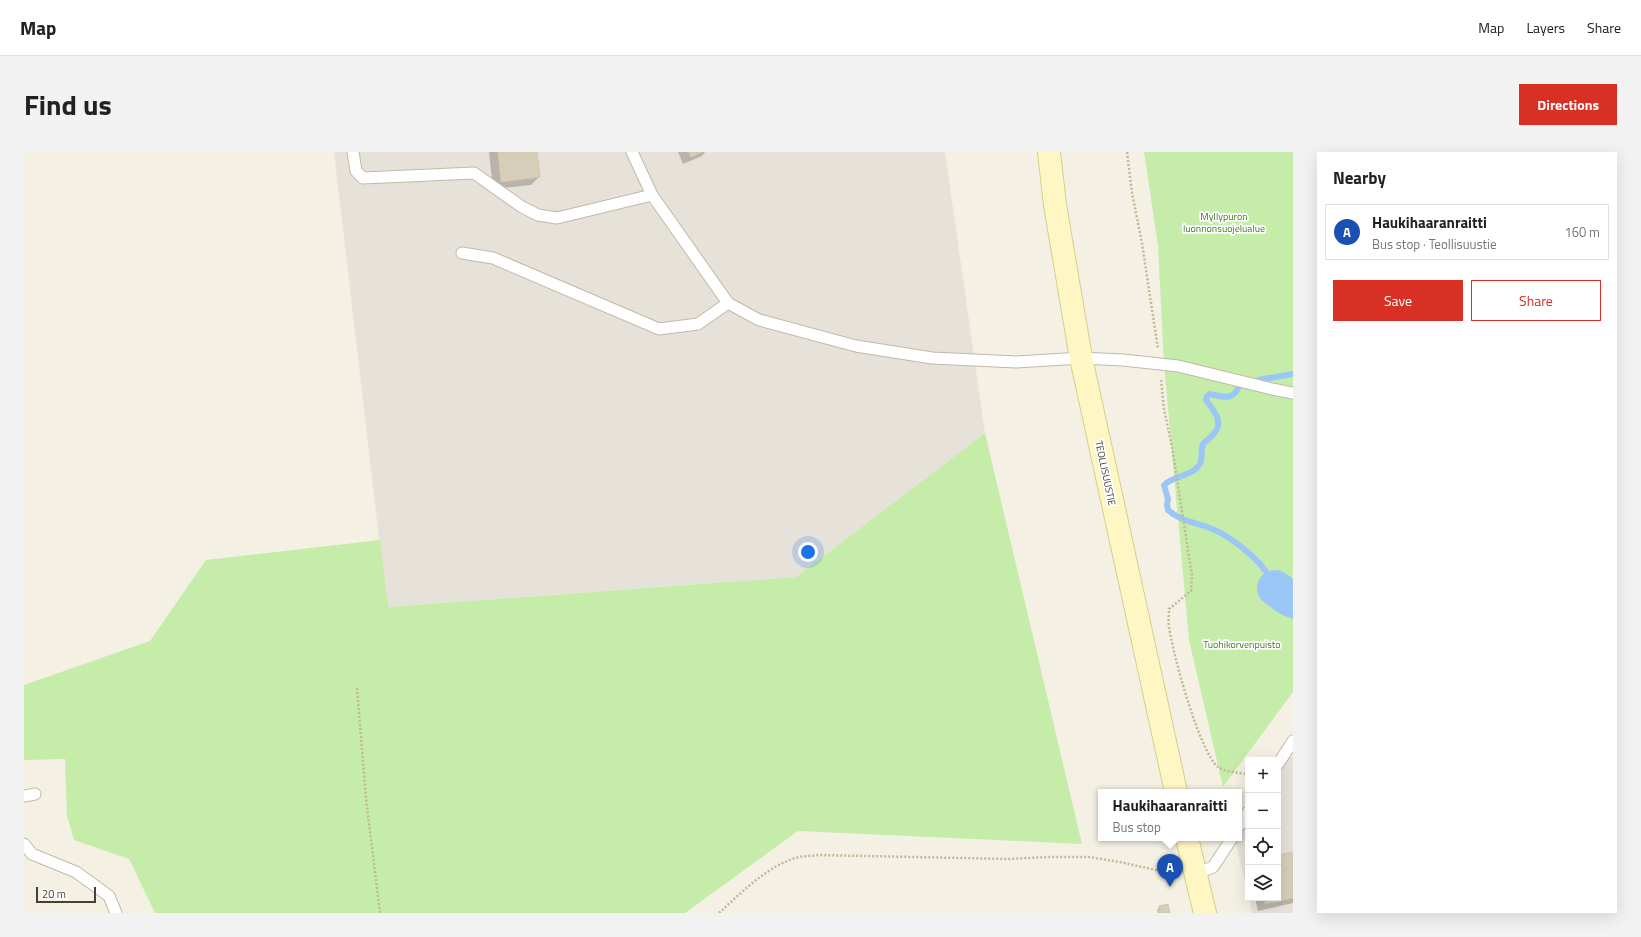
<!DOCTYPE html>
<meta charset="utf-8">
<style>
:root{--surface:#fff;--page:#f2f2f2;--text:#202124;--muted:#757577;--line:#e0e0e0;--accent:#d93025}
body{margin:0;font-family:"Titillium Web",sans-serif;background:var(--page);color:var(--text)}
.controls{position:absolute;right:12px;bottom:12px;display:grid;overflow:hidden;border-radius:0px;box-shadow:0 4px 16px #0002}
.controls button{width:36px;height:36px;display:grid;place-items:center;padding:0;border:0;border-bottom:1px solid var(--line);background:var(--surface);color:var(--text);font:20px sans-serif}
.scale{position:absolute;left:12px;bottom:10px;width:60px;box-sizing:border-box;padding-left:4px;border:2px solid #474134;border-top:0;font-size:11px;line-height:14px;white-space:nowrap;color:#474134;-webkit-text-stroke:3px #fff;paint-order:stroke}
.you{position:absolute;left:784px;top:400px;width:14px;height:14px;margin:-10px;border:3px solid #fff;border-radius:50%;background:#1a73e8;box-shadow:0 0 0 6px #1a73e833}
.badge{display:grid;place-items:center;width:26px;height:26px;border-radius:50%;background:var(--accent);color:#fff;font-size:13px;font-weight:700}
.pin{position:absolute;translate:-50% -33px;filter:drop-shadow(0 1px 2px #0008)}
.pin::after{content:'';position:absolute;top:21px;width:14px;height:12px;background:inherit;clip-path:polygon(0 0,100% 0,50% 100%)}
.popup{position:absolute;left:1074px;top:637px;width:144px;height:52px;box-sizing:border-box;display:grid;place-content:center;border-radius:0px;background:var(--surface);filter:drop-shadow(0 1px 3px #0005);font-size:13px;white-space:nowrap;color:var(--muted)}
.popup b{font-size:15px;color:var(--text)}
.popup::after{content:'';position:absolute;left:50%;top:100%;margin-left:-8px;border:8px solid transparent;border-top-color:var(--surface)}
.list{margin:0;padding:0;list-style:none}
h2{display:flex;justify-content:space-between;align-items:center;height:52px;margin:0;padding:0 16px;font-size:17px}
h2 small{font-size:13px;font-weight:400;color:var(--muted)}
.list li{display:grid;grid-template-columns:26px 1fr auto;gap:12px;align-items:center;box-sizing:border-box;height:56px;margin:0 8px 8px;padding:0 8px;border:1px solid var(--line);border-radius:0px}
.list b{display:block;font-size:15px;white-space:nowrap}
.list p{margin:0;font-size:13px;white-space:nowrap;color:var(--muted)}
.list em{font-size:13px;font-style:normal;color:var(--muted)}
.actions{display:flex;gap:8px;padding:12px 16px}
.actions a{flex:1;padding:9px 0;border:1px solid var(--accent);border-radius:0px;text-align:center;font-size:14px;color:var(--accent)}
.actions .main{background:var(--accent);color:#fff}
.icon{flex:none;width:22px;height:22px;fill:none;stroke:currentColor;stroke-width:2;stroke-linecap:round;stroke-linejoin:round}
.map{position:relative;flex:none;width:1269px;height:761px;overflow:hidden;border-radius:0px}
header{display:flex;align-items:center;gap:24px;box-sizing:border-box;height:56px;padding:0 20px;background:var(--surface);border-bottom:1px solid var(--line)}
header strong{font-size:19px}
nav{display:flex;gap:22px;margin-inline-start:auto;font-size:14px}
.intro{display:flex;align-items:center;justify-content:space-between;box-sizing:border-box;height:96px;padding:0 24px}
h1{margin:0;font-size:28px}
.button{padding:10px 18px;border-radius:0px;background:var(--accent);color:#fff;font-size:14px;font-weight:700}
main{display:flex;gap:24px;padding:0 24px}
aside{flex:1;background:var(--surface);border-radius:0px;box-shadow:0 4px 16px #0002}
.map>svg:first-child{display:block}
.industrial{fill:#e6e2d9}
.green{fill:#c6eca9}
.shadow{fill:#0003}
.lines{fill:none;stroke-linecap:round;stroke-linejoin:round}
.stream{stroke:#9bc7f6;stroke-width:6}
.river{stroke:#9bc7f6;stroke-width:36}
.building{fill:#d6ceb9;stroke:#d2c7ab}
.lane-casing{stroke:#c0baa6;stroke-width:13}
.secondary-casing{stroke:#d7cd90;stroke-width:24}
.path{stroke:#c3b896;stroke-width:2.5;stroke-dasharray:2 2;stroke-linecap:butt}
.lane{stroke:#fff;stroke-width:11}
.secondary{stroke:#fff7c3;stroke-width:22}
.labels{text-anchor:middle;stroke-width:3.5;stroke-linejoin:round;paint-order:stroke}
.park-label{font-size:10px;fill:#3a7d22;stroke:#fff}
.street-label{font-size:10px;fill:#474134;stroke:#fff}
</style>
<header>
<strong>Map</strong>
<nav><a>Map</a><a>Layers</a><a>Share</a></nav>
</header>
<div class="intro"><h1>Find us</h1><a class="button">Directions</a></div>
<main>
<div class="map">
<svg width="1269" height="761" viewBox="0 0 1269 761">
<rect width="100%" height="100%" fill="#f4f1e4"/>
<g class="industrial">
<path d="M310,0H921L961,281L772,425L363,455Z"/>
<path d="M1265,605H1269V761H1228L1225,746H1254V622Z"/>
<path d="M1224,671V743L1212,691Z"/>
</g>
<g class="green">
<path d="M1120,0H1269V540L1199,635L1165,488L1140,212L1134,94Z"/>
<path d="M961,281L1058,692L774,679L661,761H131L105,707L50,688L43,664L41,607L0,608V533L126,489L182,408L356,388L364,455L772,425Z"/>
</g>
<g class="shadow">
<path d="M465,0H512L515,25L507,33L469,37Z"/>
<path d="M654,0H681L678,4L659,12Z"/>
<path d="M1269,701V751L1234,759L1231,746H1254V704Z"/>
<path d="M1135,755L1145,761H1134L1133,758Z"/>
</g>
<g class="lines">
<g class="stream">
<path d="M1234,228L1269,222"/>
<path d="M1215,234C1209,249 1200,245 1186,242L1183,244L1182,248C1185,253 1189,256 1191,261C1200,275 1189,283 1179,292C1177,298 1178,303 1177,309C1173,324 1150,323 1140,333L1144,347L1143,352L1144,358C1156,369 1170,370 1186,376C1202,382 1216,393 1229,405C1238,413 1248,426 1251,437C1256,452 1254,455 1269,464"/>
</g>
<path class="river" d="M1251,436L1263,445L1269,448"/>
</g>
<g class="building">
<path d="M474,0H513L516,25L477,30Z"/>
<path d="M665,0H678L667,5Z"/>
<path d="M1269,700V746L1241,752L1240,746H1254V703Z"/>
<path d="M1144,752L1146,761H1136L1135,754Z"/>
</g>
<g class="lines">
<defs>
<g id="lane">
<path d="M329,0L332,19L339,26L450,21L498,55L514,63L533,66L628,43"/>
<path d="M608,0L628,43L704,151L735,168L832,194L908,206L992,210L1057,206L1099,208L1154,214L1248,237L1269,241"/>
<path d="M438,101L469,106L635,177L674,172L704,151"/>
<path d="M1254,612L1269,589"/>
<path d="M0,644L11,642"/>
<path d="M1215,674L1224,660"/>
<path d="M0,692L8,702L52,720L85,744L92,761"/>
<path d="M1171,722L1189,715L1208,686"/>
</g>
<g id="secondary">
<path d="M1025,0L1031,53L1057,206L1152,640"/>
<path d="M1163,686L1181,761"/>
</g>
</defs>
<use href="#lane" class="lane-casing"/>
<use href="#secondary" class="secondary-casing"/>
<g class="path">
<path d="M1103,0L1108,41L1118,91L1134,197"/>
<path d="M1137,228L1140,257L1148,295L1168,424L1167,439L1145,457C1145,463 1144,469 1145,475C1149,502 1175,599 1194,615C1201,620 1216,621 1224,622"/>
<path d="M333,536L342,646L356,761"/>
<path d="M695,761C718,740 744,713 775,705C781,704 788,704 794,703L984,707L1024,705H1065L1096,710L1150,722"/>
</g>
<use href="#lane" class="lane"/>
<use href="#secondary" class="secondary"/>
</g>
<g class="labels">
<g class="park-label">
<text x="1200" y="68">Myllypuron<tspan x="1200" dy="12">luonnonsuojelualue</tspan></text>
<text x="1218" y="496">Tuohikorvenpuisto</text>
</g>
<g class="street-label">
<text transform="translate(1082 321) rotate(78)" y="4">TEOLLISUUSTIE</text>
</g>
</g>
</svg>
<div class="controls">
<button>+</button>
<button>−</button>
<button><svg class="icon" aria-label="locate" viewBox="0 0 24 24"><circle cx="12" cy="12" r="6"/><path d="M12 2v4M12 18v4M2 12h4M18 12h4"/></svg></button>
<button><svg class="icon" aria-label="layers" viewBox="0 0 24 24"><path d="M12 4l9 5-9 5-9-5zM3 14l9 5 9-5"/></svg></button>
</div>
<div class="scale">20 m</div>
<div class="you"></div>
<div class="pin badge" style="left:1146px;top:735px;background:#1a4fb4">A</div>
<div class="popup"><b>Haukihaaranraitti</b>Bus stop</div>
</div>
<aside>
<h2>Nearby<small></small></h2>
<ul class="list">
<li><span class="badge" style="background:#1a4fb4">A</span><div><b>Haukihaaranraitti</b><p>Bus stop · Teollisuustie</p></div><em>160 m</em></li>
</ul>
<div class="actions"><a class="main">Save</a><a>Share</a></div>
</aside>
</main>
